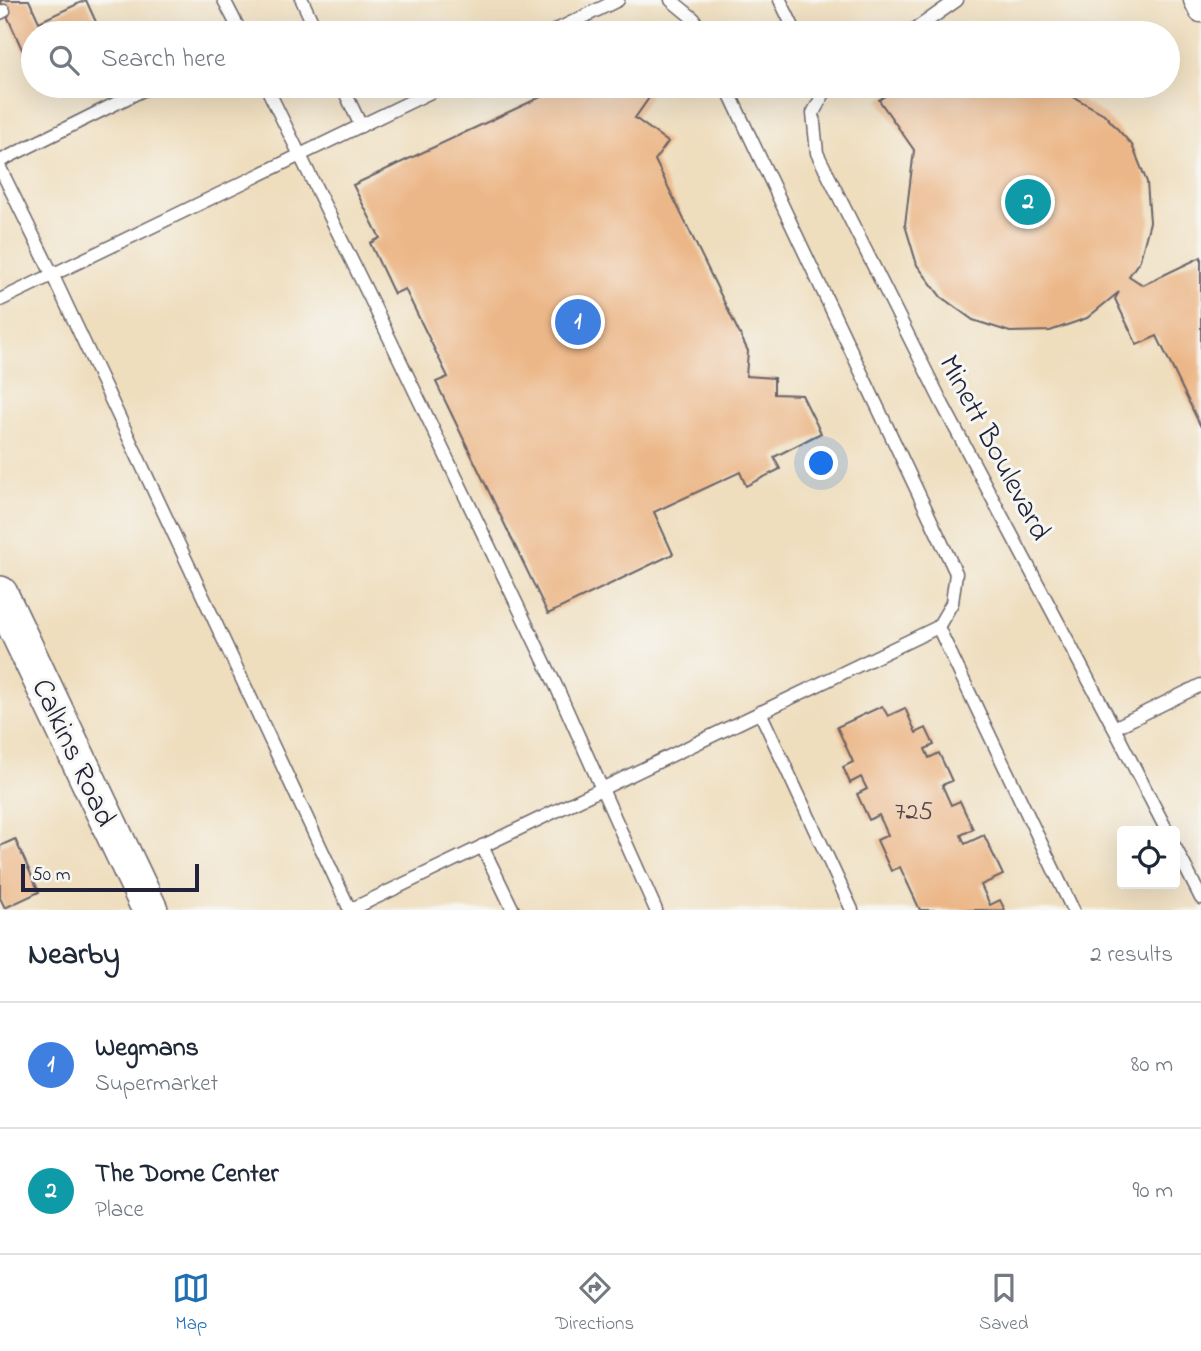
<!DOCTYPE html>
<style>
:root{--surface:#fff;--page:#f2f2f3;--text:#1f2937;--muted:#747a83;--line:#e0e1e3;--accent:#1f6fb2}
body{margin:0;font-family:"Indie Flower",sans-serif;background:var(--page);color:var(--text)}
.controls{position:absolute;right:21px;bottom:21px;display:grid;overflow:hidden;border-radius:7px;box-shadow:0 7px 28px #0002}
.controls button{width:63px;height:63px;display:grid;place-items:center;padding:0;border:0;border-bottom:2px solid var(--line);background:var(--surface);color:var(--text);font:35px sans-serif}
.scale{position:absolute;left:21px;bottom:18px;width:178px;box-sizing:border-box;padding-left:7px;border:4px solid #22223b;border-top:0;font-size:19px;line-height:24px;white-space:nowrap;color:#22223b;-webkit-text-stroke:5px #f6f6f2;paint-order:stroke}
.you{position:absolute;left:822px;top:464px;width:24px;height:24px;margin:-18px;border:5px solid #fff;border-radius:50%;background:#1a73e8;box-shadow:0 0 0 10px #1a73e833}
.badge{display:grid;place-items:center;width:46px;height:46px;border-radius:50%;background:var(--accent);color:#fff;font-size:23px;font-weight:700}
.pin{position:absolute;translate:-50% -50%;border:4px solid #fff;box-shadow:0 2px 7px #0006}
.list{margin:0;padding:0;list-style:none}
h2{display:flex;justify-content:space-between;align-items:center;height:91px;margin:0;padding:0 28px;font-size:30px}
h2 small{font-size:23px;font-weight:400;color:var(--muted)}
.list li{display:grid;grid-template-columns:46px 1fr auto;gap:21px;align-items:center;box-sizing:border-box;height:126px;padding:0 28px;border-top:2px solid var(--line)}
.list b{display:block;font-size:26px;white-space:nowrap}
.list p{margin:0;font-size:23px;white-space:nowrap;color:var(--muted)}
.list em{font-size:23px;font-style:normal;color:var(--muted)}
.icon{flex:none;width:38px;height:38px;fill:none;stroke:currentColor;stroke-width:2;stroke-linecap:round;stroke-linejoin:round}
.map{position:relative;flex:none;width:1201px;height:910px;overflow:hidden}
.search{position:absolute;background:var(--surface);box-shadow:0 7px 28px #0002;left:21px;right:21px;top:21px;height:77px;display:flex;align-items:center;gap:18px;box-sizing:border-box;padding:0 24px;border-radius:38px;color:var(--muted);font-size:26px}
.sheet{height:343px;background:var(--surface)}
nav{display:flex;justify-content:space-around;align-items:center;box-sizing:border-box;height:98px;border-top:2px solid var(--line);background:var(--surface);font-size:19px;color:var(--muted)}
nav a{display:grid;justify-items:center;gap:4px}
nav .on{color:var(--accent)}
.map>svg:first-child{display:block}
.building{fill:#ecb788}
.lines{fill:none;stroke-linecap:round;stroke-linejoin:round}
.lane-casing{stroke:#6a6469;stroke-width:15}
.street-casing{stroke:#6a6469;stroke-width:27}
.secondary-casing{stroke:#6a6469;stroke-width:38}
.lane{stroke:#fff;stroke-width:12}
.street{stroke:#fff;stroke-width:24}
.secondary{stroke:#fff;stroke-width:35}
.labels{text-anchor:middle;stroke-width:6;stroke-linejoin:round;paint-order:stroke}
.number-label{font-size:26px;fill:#54474e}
.street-label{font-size:30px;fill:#22223b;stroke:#f6f6f2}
</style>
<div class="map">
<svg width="1201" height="910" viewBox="0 0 1201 910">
<rect width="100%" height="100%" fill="#f6f6f2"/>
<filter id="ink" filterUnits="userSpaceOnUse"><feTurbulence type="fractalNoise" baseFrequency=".0143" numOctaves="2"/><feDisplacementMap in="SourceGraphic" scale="14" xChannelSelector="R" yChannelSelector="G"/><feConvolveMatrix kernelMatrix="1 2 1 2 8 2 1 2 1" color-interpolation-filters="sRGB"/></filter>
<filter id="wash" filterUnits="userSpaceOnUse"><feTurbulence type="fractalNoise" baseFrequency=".00686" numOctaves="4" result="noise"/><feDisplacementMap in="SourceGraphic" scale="28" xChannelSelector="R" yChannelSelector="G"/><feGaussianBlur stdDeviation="1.57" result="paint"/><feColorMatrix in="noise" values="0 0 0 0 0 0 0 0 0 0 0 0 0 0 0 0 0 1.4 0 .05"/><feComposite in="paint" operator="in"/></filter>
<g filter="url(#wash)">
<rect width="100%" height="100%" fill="#efdebe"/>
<g id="blocks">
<g class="building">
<path d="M0,0H29L39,22L86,0L101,33H33V74Z"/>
<path d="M564,86H637L651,95L635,118L668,142L655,160L748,351L746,376L774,378V394L802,395L821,433L774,457L780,469L746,486L740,472L654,512L673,554L548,614L436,382L448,377L405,289L394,294L370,243L380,238L353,185Z"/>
<path d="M899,86H1019L1068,94L1104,114L1132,145L1147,182L1150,222L1140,260L1129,276L1143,285L1201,257V427L1157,336L1137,345L1115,299L1119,292L1087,318L1050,331L1010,332L973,320L941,297L917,265L905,225L914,150L879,100Z"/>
<path d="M882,706L888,716L905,708L916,733L926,728L934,745L925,749L929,758L939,753L952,781L942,785L951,805L960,801L973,829L961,835L965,844L984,835L1003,875L981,885L990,905L1000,900L1005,910H920L900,867L891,871L877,840L888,835L879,815L869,820L857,794L867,789L861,777L850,783L843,767L853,762L837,727Z"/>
<path d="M15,839L39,892L5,908L0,898V846Z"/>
</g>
</g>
</g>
<g filter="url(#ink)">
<use href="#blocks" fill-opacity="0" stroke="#6a6469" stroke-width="2"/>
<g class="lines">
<defs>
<g id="lane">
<path d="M224,0L241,33"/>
<path d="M302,0L317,33"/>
<path d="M671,0L694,19L701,33"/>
<path d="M780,0L796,33"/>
<path d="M0,13L4,11"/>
<path d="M550,33L618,0"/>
<path d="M910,33L957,0"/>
<path d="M266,86L375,308L557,688L656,910"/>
<path d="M342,86L361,126"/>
<path d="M834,86L824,93L813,113L817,153L943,405L1114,728L1167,831"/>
<path d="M0,161L151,86"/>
<path d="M0,168L53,276L350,910"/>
<path d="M0,300L443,86"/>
<path d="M938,627L1073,910"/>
<path d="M760,712L852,910"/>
<path d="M1114,728L1201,685"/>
<path d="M482,846L513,910"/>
<path d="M1175,847L1201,898"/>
<path d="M350,910L938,627L952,603L956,573L726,86"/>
</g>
<path id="street" d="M1196,0L1201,10"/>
<path id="secondary" d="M0,594L150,910"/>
</defs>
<use href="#lane" class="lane-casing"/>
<use href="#street" class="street-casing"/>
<use href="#secondary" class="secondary-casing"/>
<use href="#lane" class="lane"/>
<use href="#street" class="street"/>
<use href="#secondary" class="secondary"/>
</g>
</g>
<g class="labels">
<g class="number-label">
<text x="914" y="819">725</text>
</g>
<g class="street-label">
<text transform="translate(996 447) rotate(62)" y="10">Minett Boulevard</text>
<text transform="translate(75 752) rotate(65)" y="10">Calkins Road</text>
</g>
</g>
</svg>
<div class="controls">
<button><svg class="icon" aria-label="locate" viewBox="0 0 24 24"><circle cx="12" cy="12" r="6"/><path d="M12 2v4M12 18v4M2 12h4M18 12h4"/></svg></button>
</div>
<div class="scale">50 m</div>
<div class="you"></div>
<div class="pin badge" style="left:578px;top:322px;background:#3f7fe0">1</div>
<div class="pin badge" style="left:1028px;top:202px;background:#0f9aa8">2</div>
<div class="search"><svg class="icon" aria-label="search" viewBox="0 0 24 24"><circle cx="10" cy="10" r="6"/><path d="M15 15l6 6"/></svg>Search here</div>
</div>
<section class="sheet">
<h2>Nearby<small>2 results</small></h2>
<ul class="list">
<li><span class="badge" style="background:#3f7fe0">1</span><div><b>Wegmans</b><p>Supermarket</p></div><em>80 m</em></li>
<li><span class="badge" style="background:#0f9aa8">2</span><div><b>The Dome Center</b><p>Place</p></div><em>90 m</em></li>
</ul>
</section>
<nav>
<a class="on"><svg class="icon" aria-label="map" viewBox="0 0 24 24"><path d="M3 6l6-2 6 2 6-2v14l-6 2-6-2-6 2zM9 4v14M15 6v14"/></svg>Map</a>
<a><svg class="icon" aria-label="directions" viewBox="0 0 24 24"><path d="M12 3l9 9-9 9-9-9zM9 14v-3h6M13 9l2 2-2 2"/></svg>Directions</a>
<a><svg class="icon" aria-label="saved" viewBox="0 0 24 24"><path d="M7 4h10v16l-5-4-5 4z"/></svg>Saved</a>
</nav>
